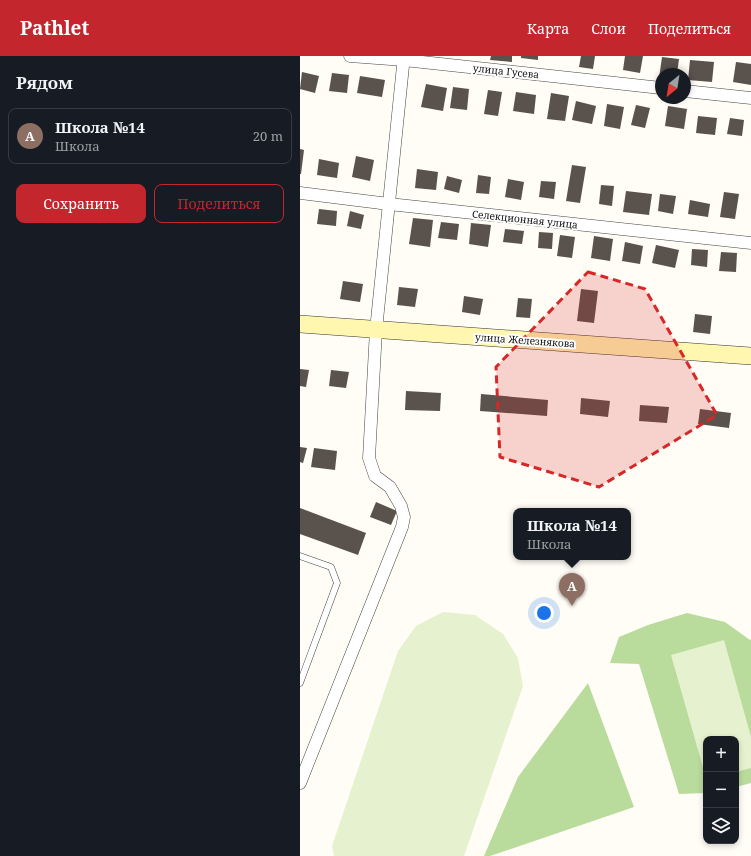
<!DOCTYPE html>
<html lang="ru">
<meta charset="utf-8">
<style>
:root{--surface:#171b24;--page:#20242c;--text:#f1f3f6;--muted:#9ea1a6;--line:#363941;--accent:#c4262e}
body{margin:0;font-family:"Noto Serif",serif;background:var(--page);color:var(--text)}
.controls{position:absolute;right:12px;bottom:12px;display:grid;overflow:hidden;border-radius:8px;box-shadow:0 2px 6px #0003}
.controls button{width:36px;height:36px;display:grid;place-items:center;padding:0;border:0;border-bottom:1px solid var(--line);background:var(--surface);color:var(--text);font:20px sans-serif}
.compass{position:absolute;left:355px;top:12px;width:36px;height:36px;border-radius:50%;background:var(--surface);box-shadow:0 2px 6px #0003;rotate:210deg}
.you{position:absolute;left:244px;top:557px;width:14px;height:14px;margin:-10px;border:3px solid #fff;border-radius:50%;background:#1a73e8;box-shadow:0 0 0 6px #1a73e833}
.badge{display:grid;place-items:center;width:26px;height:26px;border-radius:50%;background:var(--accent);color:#fff;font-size:13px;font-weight:700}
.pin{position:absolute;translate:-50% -33px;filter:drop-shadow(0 1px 2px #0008)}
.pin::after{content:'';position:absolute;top:21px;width:14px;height:12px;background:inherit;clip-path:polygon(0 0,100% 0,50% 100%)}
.popup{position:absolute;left:213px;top:452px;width:118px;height:52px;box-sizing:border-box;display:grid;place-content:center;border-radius:8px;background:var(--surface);filter:drop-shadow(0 1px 3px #0005);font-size:13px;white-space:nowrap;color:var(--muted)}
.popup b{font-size:15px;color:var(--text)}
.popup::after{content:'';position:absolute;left:50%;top:100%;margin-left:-8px;border:8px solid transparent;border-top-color:var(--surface)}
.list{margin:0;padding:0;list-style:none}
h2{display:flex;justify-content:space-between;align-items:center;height:52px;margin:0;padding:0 16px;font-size:17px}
h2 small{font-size:13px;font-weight:400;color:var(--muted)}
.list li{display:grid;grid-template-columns:26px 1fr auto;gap:12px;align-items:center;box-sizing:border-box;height:56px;margin:0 8px 8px;padding:0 8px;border:1px solid var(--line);border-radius:8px}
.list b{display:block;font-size:15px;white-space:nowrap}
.list p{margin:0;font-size:13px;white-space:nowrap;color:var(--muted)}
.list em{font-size:13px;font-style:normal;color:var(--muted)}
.actions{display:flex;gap:8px;padding:12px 16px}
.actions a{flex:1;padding:9px 0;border:1px solid var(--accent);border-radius:8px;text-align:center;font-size:14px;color:var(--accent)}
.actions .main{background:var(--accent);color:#fff}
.icon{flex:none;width:22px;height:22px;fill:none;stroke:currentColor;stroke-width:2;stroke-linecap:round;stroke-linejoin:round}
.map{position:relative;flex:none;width:451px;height:800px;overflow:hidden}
header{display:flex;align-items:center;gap:24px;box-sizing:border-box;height:56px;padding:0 20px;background:var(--accent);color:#fff}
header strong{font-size:19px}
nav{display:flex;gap:22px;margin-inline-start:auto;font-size:14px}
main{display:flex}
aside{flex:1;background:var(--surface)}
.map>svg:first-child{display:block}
.forest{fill:#b9dc9c}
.pitch{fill:#e6f2cf}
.building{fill:#5a524d}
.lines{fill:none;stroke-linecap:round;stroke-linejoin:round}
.lane-casing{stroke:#444;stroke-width:7}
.street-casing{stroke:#444;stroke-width:13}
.secondary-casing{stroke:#333;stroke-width:18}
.lane{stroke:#fff;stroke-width:6}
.street{stroke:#fff;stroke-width:12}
.secondary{stroke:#fff6b0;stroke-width:17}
.marked{fill:#d62828;fill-opacity:0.2;stroke:#d62828;stroke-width:3;stroke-dasharray:8 5;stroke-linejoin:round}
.labels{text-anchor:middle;stroke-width:4;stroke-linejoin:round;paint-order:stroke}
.street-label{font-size:10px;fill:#111;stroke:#fff}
</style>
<header>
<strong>Pathlet</strong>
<nav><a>Карта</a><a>Слои</a><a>Поделиться</a></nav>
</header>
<main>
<aside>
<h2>Рядом<small></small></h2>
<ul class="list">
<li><span class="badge" style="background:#8d6e63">A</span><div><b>Школа №14</b><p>Школа</p></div><em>20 m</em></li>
</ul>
<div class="actions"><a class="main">Сохранить</a><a>Поделиться</a></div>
</aside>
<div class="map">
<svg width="451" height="800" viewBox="0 0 451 800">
<rect width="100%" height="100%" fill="#fffdf5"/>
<g class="forest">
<path d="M387,557L425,566L450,584L451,583V727L436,731V683H406V737L379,738L339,608L310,607L319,581L348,569Z"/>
<path d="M288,627L334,751L190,800H184L218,721Z"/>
</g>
<g class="pitch">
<path d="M143,556L175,559L203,578L218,602L223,630L164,800H34L32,790L98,595L116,570Z"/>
<path d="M424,584L451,681V712L436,716V683H406V722L371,599Z"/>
</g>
<g class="building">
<path d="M191,0H212V6L190,4Z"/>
<path d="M221,0H238V4L221,2Z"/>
<path d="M281,0H295L293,13L279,11Z"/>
<path d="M325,0H343L340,17L323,14Z"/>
<path d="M362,1L379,3L377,18H361V22H359Z"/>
<path d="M390,4L414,6L412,26L388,24Z"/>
<path d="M436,6L451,8V29L433,26Z"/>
<path d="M2,16L19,20L15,37L0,33Z"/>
<path d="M32,17L49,19L47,37L29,35Z"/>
<path d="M60,20L85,24L82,41L57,37Z"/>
<path d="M126,28L147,32L143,55L121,51Z"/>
<path d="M153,31L169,33L167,54L150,52Z"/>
<path d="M188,34L202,36L198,60L184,58Z"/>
<path d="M216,36L236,39L234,58L213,55Z"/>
<path d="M251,37L269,40L265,65L247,63Z"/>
<path d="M276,45L296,50L292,68L272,64Z"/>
<path d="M307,48L324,51L320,73L304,70Z"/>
<path d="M336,49L350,52L345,72L331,69Z"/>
<path d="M368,50L387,53L384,73L365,70Z"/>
<path d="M398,60L417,62L415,79L396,77Z"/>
<path d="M430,62L444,64L442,80L427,78Z"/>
<path d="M0,93L4,94L1,118H0Z"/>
<path d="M56,100L74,104L70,125L52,121Z"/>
<path d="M19,103L39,107L37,122L17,119Z"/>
<path d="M272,109L286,111L280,147L266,145Z"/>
<path d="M117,113L138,116L136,134L115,132Z"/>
<path d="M178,119L191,121L189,138L176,137Z"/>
<path d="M147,120L162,124L159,137L144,133Z"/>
<path d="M208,123L224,126L221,144L205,141Z"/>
<path d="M241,125L256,126L254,143L239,141Z"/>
<path d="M301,129L314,130L312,150L299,148Z"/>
<path d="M326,135L352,138L349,159L323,156Z"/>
<path d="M424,136L439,138L435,163L420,161Z"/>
<path d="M360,138L376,140L373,158L358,155Z"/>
<path d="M390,144L410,148L408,161L388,158Z"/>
<path d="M19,153L37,155L36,170L17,168Z"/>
<path d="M50,155L64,159L61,173L47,170Z"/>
<path d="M113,162L133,164L130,191L109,188Z"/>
<path d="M141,166L159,168L157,184L138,182Z"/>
<path d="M171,167L191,169L188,191L169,188Z"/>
<path d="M205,173L224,175L222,188L203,186Z"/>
<path d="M239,176L253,177L252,193L238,192Z"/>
<path d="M260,179L275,181L272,202L257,200Z"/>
<path d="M294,180L313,183L310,205L291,202Z"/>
<path d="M325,186L343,190L340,208L322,205Z"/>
<path d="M356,189L379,194L375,212L352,207Z"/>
<path d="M392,193L408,194L407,211L391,209Z"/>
<path d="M421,196L437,197L436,216L419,215Z"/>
<path d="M43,225L63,228L60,246L40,243Z"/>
<path d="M99,231L118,233L115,251L97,249Z"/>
<path d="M281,233L298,235L294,267L277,265Z"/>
<path d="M164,240L183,243L180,259L162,256Z"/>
<path d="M218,242L232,243L230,262L216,261Z"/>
<path d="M395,258L412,260L410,278L393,276Z"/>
<path d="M0,313L9,314L6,331L0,330Z"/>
<path d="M31,314L49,316L46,332L29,330Z"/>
<path d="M106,335L141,337L140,355L105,354Z"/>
<path d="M181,338L248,344L247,360L180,355Z"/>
<path d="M281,342L310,345L308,361L280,358Z"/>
<path d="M340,349L369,351L367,367L339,365Z"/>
<path d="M400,353L431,357L429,372L398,368Z"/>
<path d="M0,391L7,392L3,407L0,406Z"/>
<path d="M14,392L37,395L35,414L11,411Z"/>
<path d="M76,446L97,455L91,469L70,461Z"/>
<path d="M0,452L66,477L58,499L0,478Z"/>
</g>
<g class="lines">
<defs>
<path id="lane" d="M0,500L31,511L37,527L0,627"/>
<g id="street">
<path d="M50,0L104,4L361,32"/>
<path d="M385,35L451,42"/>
<path d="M0,137L89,148L451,187"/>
<path d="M0,727L102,471L104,461L101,450L90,431L75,420L69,402L76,274L104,0"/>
</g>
<path id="secondary" d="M0,268L451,300"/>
</defs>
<use href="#lane" class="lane-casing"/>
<use href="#street" class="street-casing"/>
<use href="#secondary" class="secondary-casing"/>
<use href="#lane" class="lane"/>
<use href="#street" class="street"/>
<use href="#secondary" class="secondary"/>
</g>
<path class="marked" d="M288,216L345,233L417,359L299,431L200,401L196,311Z"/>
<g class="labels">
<g class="street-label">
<text transform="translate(206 15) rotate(6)" y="4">улица Гусева</text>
<text transform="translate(225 163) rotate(6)" y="4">Селекционная улица</text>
<text transform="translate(225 284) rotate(4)" y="4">улица Железнякова</text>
</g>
</g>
</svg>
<div class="controls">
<button>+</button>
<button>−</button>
<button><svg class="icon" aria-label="layers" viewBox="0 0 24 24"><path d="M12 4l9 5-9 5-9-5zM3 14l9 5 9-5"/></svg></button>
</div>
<svg class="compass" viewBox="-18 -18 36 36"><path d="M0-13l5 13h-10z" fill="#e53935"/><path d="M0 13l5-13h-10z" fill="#9ea1a6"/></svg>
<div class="you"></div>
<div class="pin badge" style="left:272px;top:550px;background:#8d6e63">A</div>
<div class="popup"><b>Школа №14</b>Школа</div>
</div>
</main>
